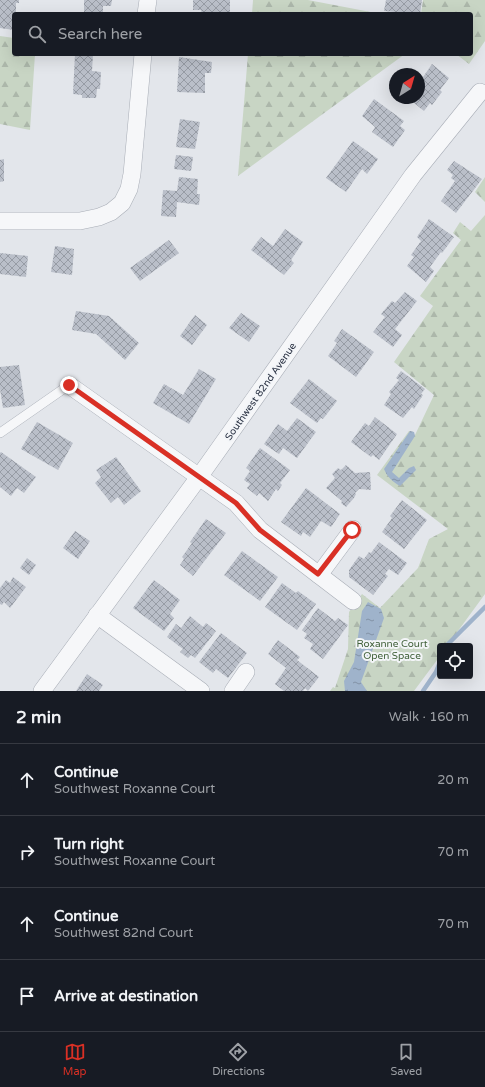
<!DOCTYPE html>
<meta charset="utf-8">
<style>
:root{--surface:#171b24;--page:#20242c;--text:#f1f3f6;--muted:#9ea1a6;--line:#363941;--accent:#d93025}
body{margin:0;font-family:"Varela Round",sans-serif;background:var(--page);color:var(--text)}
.controls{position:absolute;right:12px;bottom:12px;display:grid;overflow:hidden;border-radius:4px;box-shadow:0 4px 16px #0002}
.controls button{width:36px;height:36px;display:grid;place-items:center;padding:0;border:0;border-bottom:1px solid var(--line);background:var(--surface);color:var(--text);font:20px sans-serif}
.compass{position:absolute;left:389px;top:68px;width:36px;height:36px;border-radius:50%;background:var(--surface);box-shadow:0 4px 16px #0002;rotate:37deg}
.stop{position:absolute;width:12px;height:12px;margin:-9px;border:3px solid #d93025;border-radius:50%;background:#fff}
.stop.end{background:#d93025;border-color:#fff;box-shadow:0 1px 4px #0008}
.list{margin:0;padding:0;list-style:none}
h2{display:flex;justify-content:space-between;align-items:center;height:52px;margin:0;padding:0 16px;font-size:17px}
h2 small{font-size:13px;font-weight:400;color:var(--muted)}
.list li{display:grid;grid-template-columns:26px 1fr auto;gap:12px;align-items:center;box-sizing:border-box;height:72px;padding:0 16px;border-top:1px solid var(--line)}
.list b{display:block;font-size:15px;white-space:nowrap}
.list p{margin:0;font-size:13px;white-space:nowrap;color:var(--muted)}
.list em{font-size:13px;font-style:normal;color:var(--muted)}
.icon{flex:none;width:22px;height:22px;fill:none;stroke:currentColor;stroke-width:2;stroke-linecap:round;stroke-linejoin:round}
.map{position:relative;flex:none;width:485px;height:691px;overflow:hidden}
.search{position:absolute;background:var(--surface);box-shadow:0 4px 16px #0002;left:12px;right:12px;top:12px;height:44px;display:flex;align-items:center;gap:10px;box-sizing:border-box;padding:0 14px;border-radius:4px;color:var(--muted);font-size:15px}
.sheet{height:340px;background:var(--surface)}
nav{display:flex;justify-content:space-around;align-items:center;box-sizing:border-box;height:56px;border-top:1px solid var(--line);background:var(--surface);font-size:11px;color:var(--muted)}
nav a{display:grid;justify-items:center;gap:2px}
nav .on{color:var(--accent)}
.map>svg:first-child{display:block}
.forest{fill:url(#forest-firs)}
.water{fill:url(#water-ripples)}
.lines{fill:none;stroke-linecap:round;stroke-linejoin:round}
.stream{stroke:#9fb3cb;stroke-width:4.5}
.building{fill:url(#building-cross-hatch)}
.service-casing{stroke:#a8adb6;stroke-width:10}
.minor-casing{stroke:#a8adb6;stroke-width:18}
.service{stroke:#f6f7f9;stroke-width:9}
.minor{stroke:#f6f7f9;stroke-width:17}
.route{stroke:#d93025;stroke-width:5}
.labels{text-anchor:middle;stroke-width:4;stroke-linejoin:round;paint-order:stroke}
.street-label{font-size:10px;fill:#2b3344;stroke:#f3f5f8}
.park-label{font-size:10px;fill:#3f5f38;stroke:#f3f5f8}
</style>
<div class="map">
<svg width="485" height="691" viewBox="0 0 485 691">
<defs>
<pattern id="forest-firs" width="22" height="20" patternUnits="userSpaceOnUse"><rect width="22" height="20" fill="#c8d5c4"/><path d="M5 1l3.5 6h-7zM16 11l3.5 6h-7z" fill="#acb7aa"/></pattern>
<pattern id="water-ripples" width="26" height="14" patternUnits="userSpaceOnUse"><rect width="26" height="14" fill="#9fb3cb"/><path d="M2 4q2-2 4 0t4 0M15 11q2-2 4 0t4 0" fill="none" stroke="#8292a6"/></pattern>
<pattern id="building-cross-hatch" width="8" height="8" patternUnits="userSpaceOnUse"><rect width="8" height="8" fill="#babfc9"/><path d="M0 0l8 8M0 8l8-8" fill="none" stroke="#979ca5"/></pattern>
</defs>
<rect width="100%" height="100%" fill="#e3e6eb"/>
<g class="forest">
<path d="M253,0H308L381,14H252Z"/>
<path d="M423,0H485V41L469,64L456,54H471V14H421Z"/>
<path d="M0,36L14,38V54H35L30,130L0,124Z"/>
<path d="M248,54H405L238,176Z"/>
<path d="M485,177V202L475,192Z"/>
<path d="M485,215V594L447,646H440V656L414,691H330L333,687L335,688L348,649L349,612L362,594L380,608L418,568L429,539L448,529L377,475L409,431L415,435L434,395L394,362L433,306L420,296L461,240L453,233L460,222L471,231Z"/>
</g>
<g class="water">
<path d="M410,431L414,432L415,436L392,472L399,478L409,468L414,466L416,470L400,486C393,482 387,477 384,469Z"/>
<path d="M368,602L381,609L384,618L361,682L367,691H345L344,681L354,662L362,611Z"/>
</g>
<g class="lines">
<g class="stream">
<path d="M446,646L485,607"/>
<path d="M423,691L436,672L440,662"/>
</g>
</g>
<g class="building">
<path d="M0,0H19V3H16V14H14V30L0,28Z"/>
<path d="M84,0H112L111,6H103V14H84Z"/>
<path d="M193,0H230V14H202L201,10H193Z"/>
<path d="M386,0H422L420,14L384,11Z"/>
<path d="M75,54H93L92,71L101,72L100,89H97L96,98H82V95L73,94Z"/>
<path d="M179,57L212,62L211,73H205V93L177,92Z"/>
<path d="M432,64L449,78L440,90L442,92L432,105L430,103L424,111L408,98H419V83Z"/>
<path d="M374,99L404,121L400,126L405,130L393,147L372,132L375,127L362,116Z"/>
<path d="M180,119L200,122L195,149L176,147Z"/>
<path d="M353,141L378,159L367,174L362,169L346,192L326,178Z"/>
<path d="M176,155L193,157L191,171L174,169Z"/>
<path d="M4,159V181L0,182V160Z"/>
<path d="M454,161L482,179L456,213L441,201L455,181L451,178L453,175L447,170Z"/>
<path d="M179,177L198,179L197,194H200L199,205L177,202L176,217L161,216L163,190L177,191Z"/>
<path d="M429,219L454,237L442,253L441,252L430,267L434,271L426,282L407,266L414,257L411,255L421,241L417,237Z"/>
<path d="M285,229L303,242L291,260L294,263L284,275L251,250L261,237L273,246Z"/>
<path d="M169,240L179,253L140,281L130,268Z"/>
<path d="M55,246L74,249L72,275L51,272Z"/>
<path d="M0,253L28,256L26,277L0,274Z"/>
<path d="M405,292L417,301L395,329L402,335L393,347L373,332L385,317L381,314L392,301L395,303Z"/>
<path d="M76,311L109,316L139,343L125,360L96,334L72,330Z"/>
<path d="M241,313L260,326L249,342L229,328Z"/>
<path d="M195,315L207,325L192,345L180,336Z"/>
<path d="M342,329L374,352L356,377L328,356L337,343L334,341Z"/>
<path d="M19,365L25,405L3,408L0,389V367Z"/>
<path d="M199,369L216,379L189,424L153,403L164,384L183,395Z"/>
<path d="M401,371L425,389L421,394L423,395L414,409L412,407L403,418L384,405L391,394L389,392L399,380L396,378Z"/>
<path d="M309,379L337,401L323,419L321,418L317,423L290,403Z"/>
<path d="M375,417L397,434L379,460L373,455L371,457L351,442L365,423L369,426Z"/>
<path d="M297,418L316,432L297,458L283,448L279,454L264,444L278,424L287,431Z"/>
<path d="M37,422L73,443L58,470L21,449Z"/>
<path d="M260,448L290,470L280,483L282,485L278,491L276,489L268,501L259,493L257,496L247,488L250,484L244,480L250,471L246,468Z"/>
<path d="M1,452L36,477L24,493L17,488L11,496L0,487V453Z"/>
<path d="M116,457L141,491L124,505L118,497L111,503L95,483L101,477L96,470Z"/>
<path d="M346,465L355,473L370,472L371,490L359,489L355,493L356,494L354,498L346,507L341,503L342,501L326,488L335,478L332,474L338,468L341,470Z"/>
<path d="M306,488L340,514L331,527L321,521L310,537L303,532L301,536L281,522Z"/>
<path d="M402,500L427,520L404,549L382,532L392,518L390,516Z"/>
<path d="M206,519L226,533L193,576L180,565L184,559L182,557L192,543L190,542Z"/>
<path d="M75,531L90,541L78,559L63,548Z"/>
<path d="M379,542L407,563L398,575L389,569L385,574L388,576L373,595L349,577V570L359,556L364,559L369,552L371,553Z"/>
<path d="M242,551L278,577L260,601L224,575Z"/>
<path d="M27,558L36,565L29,575L20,568Z"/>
<path d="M13,577L26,587L10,608L4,602L2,605L0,604V588L6,580L10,583Z"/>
<path d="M154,580L180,600L170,614L174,618L164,631L133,608Z"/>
<path d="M282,583L296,593L298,591L316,604L297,630L265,607Z"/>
<path d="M318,608L335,621L338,618L348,625L323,659L310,649L313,644L304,638L307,634L302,630Z"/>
<path d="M190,616L203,627L206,623L216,631L195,658L191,655L188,658L180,652L183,649L167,637L176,624L181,628Z"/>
<path d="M221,633L247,653L228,678L216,669L213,673L199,662Z"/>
<path d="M278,640L300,657L297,660L319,677L308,691L305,688L303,691H284L275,684L286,668L268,654Z"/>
<path d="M87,674L103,685L99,691H76Z"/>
</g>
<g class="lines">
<defs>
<path id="service" d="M0,433L69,385"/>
<g id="minor">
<path d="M146,14L148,0"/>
<path d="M0,221H80L99,217L111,212L122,203L129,189L132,174L143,54"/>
<path d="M69,385L236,503L260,530L353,601"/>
<path d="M319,575L353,529"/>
<path d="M97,615L201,691"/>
<path d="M42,691L199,477L413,175L480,92"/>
<path d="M233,691L246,672"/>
</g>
</defs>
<use href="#service" class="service-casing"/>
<use href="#minor" class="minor-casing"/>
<use href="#service" class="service"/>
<use href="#minor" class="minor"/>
</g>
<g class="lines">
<path class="route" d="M69,385L236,503L260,530L318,574L352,530"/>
</g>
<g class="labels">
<g class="street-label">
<text transform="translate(260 391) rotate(-55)" y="4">Southwest 82nd Avenue</text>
</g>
<g class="park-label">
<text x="392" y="647">Roxanne Court<tspan x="392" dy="12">Open Space</tspan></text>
</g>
</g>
</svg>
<div class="controls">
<button><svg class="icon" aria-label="locate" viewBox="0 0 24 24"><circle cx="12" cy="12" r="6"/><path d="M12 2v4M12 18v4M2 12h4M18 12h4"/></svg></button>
</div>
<svg class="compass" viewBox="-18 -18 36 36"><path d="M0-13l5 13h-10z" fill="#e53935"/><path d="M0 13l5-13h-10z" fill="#9ea1a6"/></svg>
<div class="stop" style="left:352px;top:530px"></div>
<div class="stop end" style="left:69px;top:385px"></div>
<div class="search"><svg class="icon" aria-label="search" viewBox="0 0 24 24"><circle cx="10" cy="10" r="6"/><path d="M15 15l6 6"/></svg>Search here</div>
</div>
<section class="sheet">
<h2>2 min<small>Walk · 160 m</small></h2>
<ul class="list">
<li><svg class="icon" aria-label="ahead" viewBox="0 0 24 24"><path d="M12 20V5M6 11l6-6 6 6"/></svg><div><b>Continue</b><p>Southwest Roxanne Court</p></div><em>20 m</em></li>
<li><svg class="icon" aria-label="right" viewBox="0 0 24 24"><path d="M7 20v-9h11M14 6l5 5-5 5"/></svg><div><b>Turn right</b><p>Southwest Roxanne Court</p></div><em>70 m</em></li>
<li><svg class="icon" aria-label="ahead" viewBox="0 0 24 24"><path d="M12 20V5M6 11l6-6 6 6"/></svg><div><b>Continue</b><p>Southwest 82nd Court</p></div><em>70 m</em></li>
<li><svg class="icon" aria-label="arrive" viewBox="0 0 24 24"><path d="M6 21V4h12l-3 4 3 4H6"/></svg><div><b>Arrive at destination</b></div></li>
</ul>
</section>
<nav>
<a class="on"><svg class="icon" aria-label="map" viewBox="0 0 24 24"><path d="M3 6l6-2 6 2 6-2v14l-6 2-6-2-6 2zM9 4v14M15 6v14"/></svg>Map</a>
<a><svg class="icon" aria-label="directions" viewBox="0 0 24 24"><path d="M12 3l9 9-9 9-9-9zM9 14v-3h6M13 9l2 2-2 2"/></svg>Directions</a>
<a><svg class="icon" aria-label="saved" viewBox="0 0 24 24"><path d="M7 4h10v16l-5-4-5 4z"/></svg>Saved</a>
</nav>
